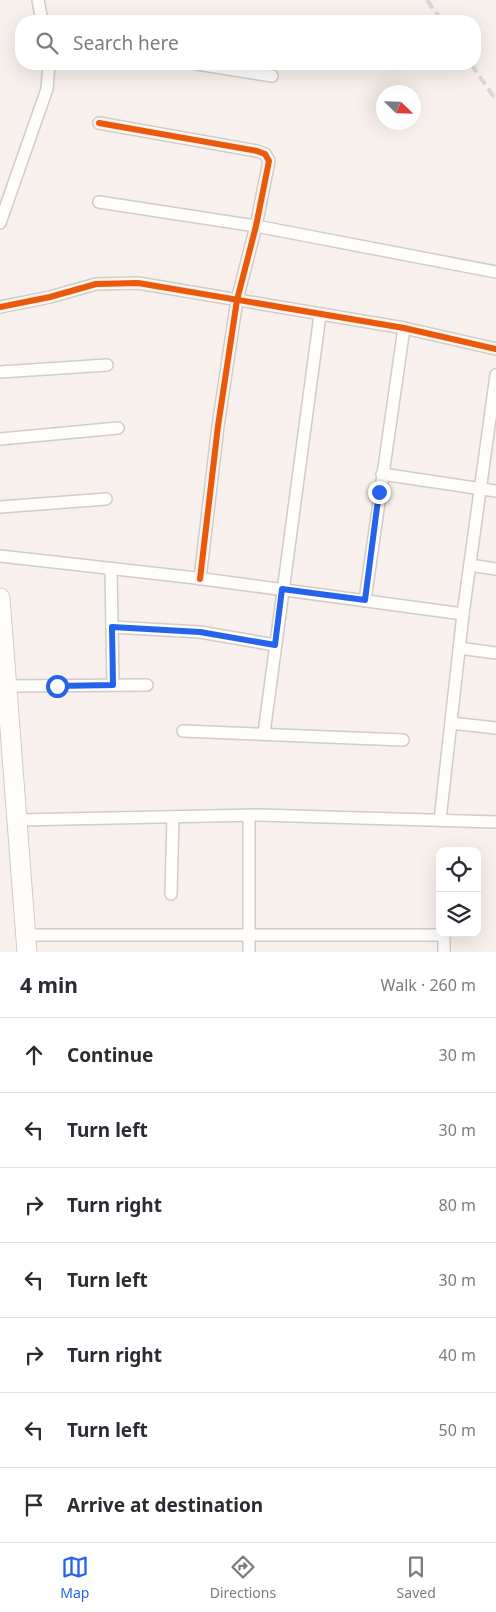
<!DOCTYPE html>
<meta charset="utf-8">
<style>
:root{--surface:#fff;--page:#f2f2f3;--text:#2b2b33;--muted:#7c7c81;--line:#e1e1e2;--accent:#2563eb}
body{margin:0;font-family:"Noto Sans",sans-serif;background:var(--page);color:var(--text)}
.controls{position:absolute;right:15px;bottom:15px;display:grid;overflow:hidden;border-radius:10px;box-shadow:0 5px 20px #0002}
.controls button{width:45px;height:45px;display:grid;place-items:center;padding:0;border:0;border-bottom:1px solid var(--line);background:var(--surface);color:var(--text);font:25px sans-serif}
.compass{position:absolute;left:376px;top:85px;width:45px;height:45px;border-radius:50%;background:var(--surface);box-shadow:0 5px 20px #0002;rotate:113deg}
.stop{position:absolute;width:15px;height:15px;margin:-11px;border:4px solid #2563eb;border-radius:50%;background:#fff}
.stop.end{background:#2563eb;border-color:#fff;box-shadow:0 1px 5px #0008}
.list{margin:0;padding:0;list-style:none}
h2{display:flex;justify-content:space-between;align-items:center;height:65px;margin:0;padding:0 20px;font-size:21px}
h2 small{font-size:16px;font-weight:400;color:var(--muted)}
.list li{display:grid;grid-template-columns:32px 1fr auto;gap:15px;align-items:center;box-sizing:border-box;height:75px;padding:0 20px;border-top:1px solid var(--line)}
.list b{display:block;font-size:19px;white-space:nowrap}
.list em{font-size:16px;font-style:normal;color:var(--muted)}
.icon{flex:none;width:28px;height:28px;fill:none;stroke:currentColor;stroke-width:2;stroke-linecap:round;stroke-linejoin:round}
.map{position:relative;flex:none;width:496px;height:952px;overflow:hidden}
.search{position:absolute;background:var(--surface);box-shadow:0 5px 20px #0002;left:15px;right:15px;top:15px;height:55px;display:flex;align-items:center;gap:12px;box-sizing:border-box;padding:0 18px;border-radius:20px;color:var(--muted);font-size:19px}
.sheet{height:590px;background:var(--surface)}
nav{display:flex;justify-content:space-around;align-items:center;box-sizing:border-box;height:70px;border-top:1px solid var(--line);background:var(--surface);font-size:14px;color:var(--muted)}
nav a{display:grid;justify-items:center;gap:2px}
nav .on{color:var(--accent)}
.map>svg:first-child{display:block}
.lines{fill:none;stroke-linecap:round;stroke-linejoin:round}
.minor-casing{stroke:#d1ccc8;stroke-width:14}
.primary-casing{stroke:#d1ccc8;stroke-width:21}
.minor{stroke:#fefdfc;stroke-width:11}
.primary{stroke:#fefdfc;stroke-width:19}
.rail{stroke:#d9d7d7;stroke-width:4;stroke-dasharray:10 5;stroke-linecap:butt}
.cycleway-casing{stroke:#fcefe8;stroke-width:9}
.cycleway{stroke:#e8590c;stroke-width:6}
.route{stroke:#2563eb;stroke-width:6}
</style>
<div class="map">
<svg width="496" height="952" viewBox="0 0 496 952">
<rect width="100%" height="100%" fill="#f7f0ec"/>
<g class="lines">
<defs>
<g id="minor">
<path d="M38,0L42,21"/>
<path d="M197,64L272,76"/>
<path d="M99,123L257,151L265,154L269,161L256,226L237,300L218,426L200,579"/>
<path d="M99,202L256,226L496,272"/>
<path d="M0,223L47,89L49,64"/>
<path d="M0,307L50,297L96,284L138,283L404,328L496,349"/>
<path d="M0,372L107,365"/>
<path d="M0,439L118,428"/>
<path d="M382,474L496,491"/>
<path d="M0,507L106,499"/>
<path d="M0,556L196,578L463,614"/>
<path d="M470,565L496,569"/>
<path d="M111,569L113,685"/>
<path d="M365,600L404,328"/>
<path d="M112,627L200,632L275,645"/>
<path d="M459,648L496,653"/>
<path d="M7,686L147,685"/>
<path d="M451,723L496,728"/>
<path d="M183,731L403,740"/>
<path d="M264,733L320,315"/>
<path d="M17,820L259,815L496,822"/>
<path d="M440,820L463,614L496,375"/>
<path d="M171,894L173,817"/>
<path d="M444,933V952"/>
<path d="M26,935H444"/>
<path d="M249,952V815"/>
</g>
<path id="primary" d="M0,598L27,952"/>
</defs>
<use href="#minor" class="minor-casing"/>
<use href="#primary" class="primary-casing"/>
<use href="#minor" class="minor"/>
<use href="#primary" class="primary"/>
<g class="rail">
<path d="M427,0L442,21"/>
<path d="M471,64L496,100"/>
</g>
<defs>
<g id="cycleway">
<path d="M99,123L257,151L265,154L269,161L256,226L237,300L218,426L200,579"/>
<path d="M0,307L50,297L96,284L138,283L404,328L496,349"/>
</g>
</defs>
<use href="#cycleway" class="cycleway-casing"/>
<use href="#cycleway" class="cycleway"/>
</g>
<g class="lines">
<path class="route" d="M57,686L113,685L112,627L200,632L275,645L282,589L365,600L379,492"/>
</g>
</svg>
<div class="controls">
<button><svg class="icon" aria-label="locate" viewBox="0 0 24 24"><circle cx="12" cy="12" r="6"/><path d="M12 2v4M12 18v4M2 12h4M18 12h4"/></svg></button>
<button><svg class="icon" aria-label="layers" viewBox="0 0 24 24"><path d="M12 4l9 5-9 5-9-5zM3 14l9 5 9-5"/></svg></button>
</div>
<svg class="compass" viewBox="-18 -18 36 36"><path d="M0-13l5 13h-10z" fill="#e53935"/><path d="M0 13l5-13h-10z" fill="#7c7c81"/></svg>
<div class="stop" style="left:57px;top:686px"></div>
<div class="stop end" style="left:379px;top:492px"></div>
<div class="search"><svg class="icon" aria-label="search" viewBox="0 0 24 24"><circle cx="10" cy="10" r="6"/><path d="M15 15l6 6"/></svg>Search here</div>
</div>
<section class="sheet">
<h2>4 min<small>Walk · 260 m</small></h2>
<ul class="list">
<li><svg class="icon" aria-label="ahead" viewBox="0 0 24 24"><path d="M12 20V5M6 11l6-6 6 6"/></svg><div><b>Continue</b></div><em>30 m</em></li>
<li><svg class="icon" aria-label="left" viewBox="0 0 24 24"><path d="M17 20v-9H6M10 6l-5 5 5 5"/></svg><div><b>Turn left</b></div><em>30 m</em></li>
<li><svg class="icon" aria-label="right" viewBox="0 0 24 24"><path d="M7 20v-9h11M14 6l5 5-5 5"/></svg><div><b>Turn right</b></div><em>80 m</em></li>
<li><svg class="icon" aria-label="left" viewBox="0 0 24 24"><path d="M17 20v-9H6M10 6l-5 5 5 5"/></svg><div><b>Turn left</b></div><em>30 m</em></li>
<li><svg class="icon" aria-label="right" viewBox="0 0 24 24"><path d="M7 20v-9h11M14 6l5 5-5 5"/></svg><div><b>Turn right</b></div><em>40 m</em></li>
<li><svg class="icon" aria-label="left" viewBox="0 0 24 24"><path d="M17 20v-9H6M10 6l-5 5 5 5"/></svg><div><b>Turn left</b></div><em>50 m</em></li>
<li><svg class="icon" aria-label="arrive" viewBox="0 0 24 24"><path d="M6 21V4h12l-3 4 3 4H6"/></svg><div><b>Arrive at destination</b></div></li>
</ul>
</section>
<nav>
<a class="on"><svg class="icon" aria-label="map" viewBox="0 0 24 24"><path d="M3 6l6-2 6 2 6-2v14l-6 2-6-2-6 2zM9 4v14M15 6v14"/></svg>Map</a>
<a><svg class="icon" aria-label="directions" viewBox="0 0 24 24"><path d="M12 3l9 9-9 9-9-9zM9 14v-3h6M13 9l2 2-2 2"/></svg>Directions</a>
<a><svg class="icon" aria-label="saved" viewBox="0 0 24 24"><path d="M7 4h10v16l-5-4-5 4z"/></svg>Saved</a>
</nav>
